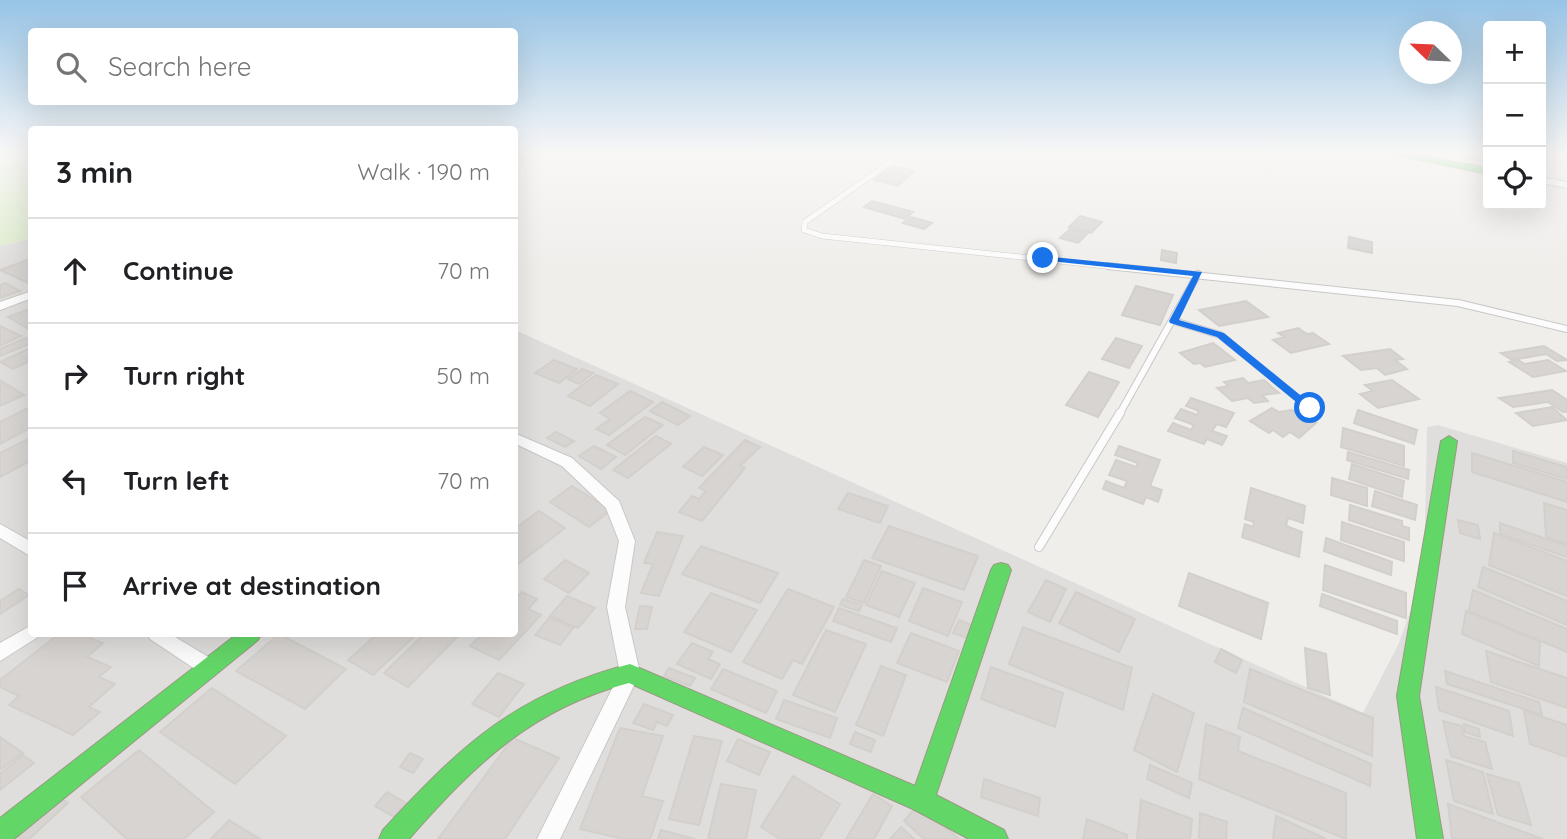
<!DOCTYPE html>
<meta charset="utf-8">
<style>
:root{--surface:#fff;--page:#f6f6f6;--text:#202124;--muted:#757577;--line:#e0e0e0}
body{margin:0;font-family:Quicksand,sans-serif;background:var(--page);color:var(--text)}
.controls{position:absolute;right:21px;top:21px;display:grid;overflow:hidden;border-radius:7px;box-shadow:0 7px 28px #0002}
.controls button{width:63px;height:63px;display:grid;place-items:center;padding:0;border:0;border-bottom:2px solid var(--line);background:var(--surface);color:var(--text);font:35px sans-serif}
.compass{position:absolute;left:1399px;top:21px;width:63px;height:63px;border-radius:50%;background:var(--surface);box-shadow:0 7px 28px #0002;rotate:293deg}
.stop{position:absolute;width:21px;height:21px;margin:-16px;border:5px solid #1a73e8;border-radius:50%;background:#fff}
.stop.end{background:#1a73e8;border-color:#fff;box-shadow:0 2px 7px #0008}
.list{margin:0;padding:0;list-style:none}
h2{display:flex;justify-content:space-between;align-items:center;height:91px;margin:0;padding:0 28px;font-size:30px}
h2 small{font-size:23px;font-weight:400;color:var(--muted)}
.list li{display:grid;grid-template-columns:46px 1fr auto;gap:21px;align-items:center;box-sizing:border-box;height:105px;padding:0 28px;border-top:2px solid var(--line)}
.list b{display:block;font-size:26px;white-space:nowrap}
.list em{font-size:23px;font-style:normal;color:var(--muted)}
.icon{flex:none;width:38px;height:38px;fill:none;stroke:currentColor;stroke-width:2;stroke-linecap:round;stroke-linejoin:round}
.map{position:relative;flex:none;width:1567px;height:839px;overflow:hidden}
.search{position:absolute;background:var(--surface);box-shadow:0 7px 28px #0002;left:28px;top:28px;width:490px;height:77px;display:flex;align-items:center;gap:18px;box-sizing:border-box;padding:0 24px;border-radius:7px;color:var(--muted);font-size:26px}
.panel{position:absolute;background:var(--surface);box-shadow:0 7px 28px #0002;left:28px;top:126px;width:490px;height:511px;border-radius:7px}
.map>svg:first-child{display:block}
.residential{fill:#dfdedc}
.grass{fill:#ddeccb}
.building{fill:#d7d4d2;stroke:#d3d0cc;stroke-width:2}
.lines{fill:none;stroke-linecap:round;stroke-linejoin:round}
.lane-far2-casing{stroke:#c9c8c7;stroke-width:6}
.lane-far1-casing{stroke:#c9c8c7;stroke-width:8}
.lane-casing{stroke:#c9c8c7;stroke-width:10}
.street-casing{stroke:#c9c8c7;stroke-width:2}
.fast-casing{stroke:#999a82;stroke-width:2}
.lane-far2{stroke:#fdfcfc;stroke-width:5}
.lane-far1{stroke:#fdfcfc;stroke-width:6}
.lane{stroke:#fdfcfc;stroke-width:8}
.street{fill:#fdfcfc;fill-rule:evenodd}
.fast{fill:#63d668;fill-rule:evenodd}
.route{fill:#1a73e8}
</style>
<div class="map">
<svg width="1567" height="839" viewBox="0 0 1567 839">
<rect width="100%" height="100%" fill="#f0eeeb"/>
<path class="residential" d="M31,238L32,634H514L515,330L1363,713L1399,643L1424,573L1427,427L1438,425L1567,463V839H0V246Z"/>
<path class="grass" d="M0,152H32L31,238L0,246Z"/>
<g class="building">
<path d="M1465,152L1488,155V162L1465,158Z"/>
<path d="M891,166L914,171L898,186L874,180Z"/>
<path d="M872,201L913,212L905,219L864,207Z"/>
<path d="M1080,216L1102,222L1091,233L1069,227Z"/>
<path d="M911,217L932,223L924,229L903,223Z"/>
<path d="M1070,229L1081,232L1088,233L1078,243L1060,238Z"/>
<path d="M1349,237L1372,242V253L1348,248Z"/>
<path d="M1162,250L1177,253L1176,263L1161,260Z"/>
<path d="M32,258L30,284L0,270Z"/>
<path d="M5,283L20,291L0,298V285Z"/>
<path d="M1136,286L1173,295L1160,325L1122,315Z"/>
<path d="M1246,301L1268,317L1219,326L1199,310Z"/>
<path d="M32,308V331L8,317Z"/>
<path d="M0,326L21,336L0,346Z"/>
<path d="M1298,328L1307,334L1313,333L1329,344L1291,353L1273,340L1285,337L1278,333Z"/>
<path d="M26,338L32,343L0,356V349Z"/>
<path d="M1116,338L1142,346L1129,368L1102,359Z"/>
<path d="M1213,343L1235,360L1205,367L1200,363L1194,364L1180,353Z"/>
<path d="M1544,346L1567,360L1557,361L1546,354L1512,360L1501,353Z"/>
<path d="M32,347V356L25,359L30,361L13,369L0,362Z"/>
<path d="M1390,349L1403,359L1395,360L1407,369L1385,375L1377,368L1361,370L1343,356Z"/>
<path d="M554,360L577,369L559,383L535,373Z"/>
<path d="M1518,360L1525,364L1548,360L1566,371L1533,377L1509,362Z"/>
<path d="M582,369L593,373L579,384L568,379Z"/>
<path d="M1089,372L1119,382L1098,417L1066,405Z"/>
<path d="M596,375L618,384L590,406L568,396Z"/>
<path d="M1243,378L1248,383L1264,380L1279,393L1262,395L1268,401L1254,403L1248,398L1232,401L1217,388L1229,386L1224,382Z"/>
<path d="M0,380L24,395L0,406Z"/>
<path d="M1392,380L1419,399L1378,408L1360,394L1373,391L1365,385Z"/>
<path d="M1552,390L1567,400V412H1563L1548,402L1513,407L1499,398Z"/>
<path d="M630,391L653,402L609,435L596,429L610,419L600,413Z"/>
<path d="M1191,398L1234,413L1226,427L1217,424L1212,431L1227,436L1222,445L1207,439L1204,444L1168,431L1173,423L1191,430L1194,425L1175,418L1181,409L1197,415L1199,411L1186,406Z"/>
<path d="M662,402L690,416L678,425L650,411Z"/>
<path d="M32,406V427L0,444V422Z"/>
<path d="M1552,407L1567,420L1533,426L1516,413Z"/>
<path d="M1272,408L1279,412L1292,410L1316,423L1299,438L1290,432L1283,437L1273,430L1269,433L1250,421Z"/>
<path d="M1358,410L1417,430L1414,444L1354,423Z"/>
<path d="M645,417L663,425L625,455L607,445Z"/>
<path d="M1343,428L1404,446V466L1341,447Z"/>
<path d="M556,432L574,441L565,447L547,438Z"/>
<path d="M656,436L671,444L628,478L613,470Z"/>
<path d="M32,437V460L0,477V453Z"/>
<path d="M745,440L760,447L740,466L745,468L702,521L679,512L692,496L699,499L706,491L699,488Z"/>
<path d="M594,446L616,457L601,469L579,456Z"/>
<path d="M1119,446L1160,460L1150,486L1162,490L1158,502L1146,497L1143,504L1103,489L1106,481L1124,488L1127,481L1109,475L1116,460L1136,467L1138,463L1115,455Z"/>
<path d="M704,447L723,455L702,476L683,467Z"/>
<path d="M1513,451L1567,467V479L1513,463Z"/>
<path d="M1348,452L1409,470L1408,479L1347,460Z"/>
<path d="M1472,453L1567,482V502L1472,472Z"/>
<path d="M1352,464L1404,481L1402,497L1349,479Z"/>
<path d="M1332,478L1367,488V506L1331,495Z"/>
<path d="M572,486L611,510L589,527L550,502Z"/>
<path d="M1251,488L1305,506L1303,523L1288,518L1286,526L1302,532L1299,557L1242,537L1245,524L1253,527L1254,522L1245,519Z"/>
<path d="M1375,491L1417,505L1415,520L1372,506Z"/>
<path d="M848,493L888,506L880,523L838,509Z"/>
<path d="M1544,503L1567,510V544L1546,537Z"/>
<path d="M1350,505L1402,521V526L1409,528V540L1349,520Z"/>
<path d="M539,511L565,528L514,567V529Z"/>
<path d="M1458,520L1478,525L1480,539L1460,533Z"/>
<path d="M1342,522L1404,542V561L1341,540Z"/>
<path d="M1500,523L1567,546V557L1500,534Z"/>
<path d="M889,526L978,556L964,590L872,558Z"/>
<path d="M657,532L683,536L659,596L641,593L653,564L644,563Z"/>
<path d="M1494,533L1567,561V596L1489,565Z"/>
<path d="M1326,538L1392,562L1391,575L1324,551Z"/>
<path d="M701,546L778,573L760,603L682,574Z"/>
<path d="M565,560L589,573L569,593L544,579Z"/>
<path d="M864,560L881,566L864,603L846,597Z"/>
<path d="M1325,565L1406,593V618L1323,590Z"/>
<path d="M1483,567L1567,601V625L1478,587Z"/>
<path d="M882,571L915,583L899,617L866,605Z"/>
<path d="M1189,573L1268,603L1261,639L1179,606Z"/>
<path d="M1046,580L1066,589L1050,622L1028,612Z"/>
<path d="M923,588L962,602L948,636L909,621Z"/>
<path d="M19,589L29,595L0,614V601Z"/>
<path d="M788,589L834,607L802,664L793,660L782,679L743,662Z"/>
<path d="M1473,590L1567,629V652L1469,611Z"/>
<path d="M522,592L537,599L528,609L541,615L499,660L470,646L482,634H514V600Z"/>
<path d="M1076,592L1135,619L1119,652L1059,623Z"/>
<path d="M711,593L757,610L731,652L684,632Z"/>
<path d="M1322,594L1397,621V634L1320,606Z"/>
<path d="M567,596L595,608L578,628L550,616Z"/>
<path d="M843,599L862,605L859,611L840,605Z"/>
<path d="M640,606L652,607L647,629H635Z"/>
<path d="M839,608L897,628L891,642L833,621Z"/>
<path d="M1466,611L1540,642L1539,666L1462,634Z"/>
<path d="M549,618L574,627L560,645L535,635Z"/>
<path d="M959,620L974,626L969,639L953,633Z"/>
<path d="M1023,627L1132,668L1123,710L1009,664Z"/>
<path d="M826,630L866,644L835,712L793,695Z"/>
<path d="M911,633L959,651L947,682L897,663Z"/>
<path d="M59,634H80L103,643L87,657L111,667L99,677L115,684L89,707L100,712L73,735L9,705L19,696L0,687V680Z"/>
<path d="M279,634L346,669L305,709L236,671Z"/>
<path d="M377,634H417L373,675L348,660Z"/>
<path d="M424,634L458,636L408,687L384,673Z"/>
<path d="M692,643L713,652L708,659L720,664L711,679L677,664Z"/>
<path d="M1305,648L1326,654L1330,695L1308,688Z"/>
<path d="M1221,649L1242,660L1236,673L1215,662Z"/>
<path d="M1486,651L1567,678V708L1491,682Z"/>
<path d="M881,666L906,675L883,736L856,725Z"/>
<path d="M991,667L1063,693L1055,727L981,699Z"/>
<path d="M669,668L695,678L690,686L664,676Z"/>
<path d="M723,669L777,691L766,713L711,689Z"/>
<path d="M1250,669L1373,718L1372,756L1244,702Z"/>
<path d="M1445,671L1539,702L1542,715L1447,684Z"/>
<path d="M498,673L524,684L499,717L472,704Z"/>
<path d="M1436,687L1509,711L1513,736L1439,710Z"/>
<path d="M212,688L286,736L235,784L160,732Z"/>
<path d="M1153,694L1194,713L1177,772L1134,750Z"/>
<path d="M784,700L837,718L830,738L776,719Z"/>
<path d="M644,704L673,715L667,726L657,722L653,730L633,723Z"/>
<path d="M1243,708L1371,764L1370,786L1238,728Z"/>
<path d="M1524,711L1567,725V757L1530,744Z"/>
<path d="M1443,721L1462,726L1464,736L1485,742L1492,769L1451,756Z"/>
<path d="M1206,724L1240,737L1238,751L1346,793V839L1199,779Z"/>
<path d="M1464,724L1479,729L1480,737L1465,732Z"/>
<path d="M620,728L663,736L642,796L663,801L650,839H624L580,829Z"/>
<path d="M855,732L875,740L871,752L850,744Z"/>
<path d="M694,736L722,741L699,825L669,819Z"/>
<path d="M0,737L23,753L0,770Z"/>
<path d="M513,738L559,758L505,839H438Z"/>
<path d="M738,739L770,752L759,775L727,761Z"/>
<path d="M139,750L214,812L184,839H127L81,797Z"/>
<path d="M410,753L423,759L413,773L400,767Z"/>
<path d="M23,755L34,763L0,790V774Z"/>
<path d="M1446,760L1483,772L1493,814L1454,801Z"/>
<path d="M1150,765L1192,783L1189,798L1147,779Z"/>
<path d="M1487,774L1519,783L1531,825L1498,815Z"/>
<path d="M793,776L840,804L819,839H780L761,827Z"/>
<path d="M984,779L1040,798L1038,816L981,797Z"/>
<path d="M721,784L756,790L746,839H708Z"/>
<path d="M387,792L406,803L394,817L375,806Z"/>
<path d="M873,794L892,806L874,839H846Z"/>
<path d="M60,798L68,803L29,839L17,837Z"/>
<path d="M1141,800L1192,819L1190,839H1137Z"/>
<path d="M919,804L959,839H924L904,821Z"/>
<path d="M1448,804L1543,839H1452Z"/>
<path d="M1200,813L1227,822L1226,839H1199Z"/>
<path d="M1276,816L1326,839H1273Z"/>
<path d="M1087,819L1127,835V839H1083Z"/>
<path d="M229,820L260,839H211Z"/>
<path d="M901,827L914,839H890Z"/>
<path d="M661,830L695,839H658Z"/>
</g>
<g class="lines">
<defs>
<path id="lane-far2" d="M895,159L805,222L804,230L822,236L1124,268"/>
<g id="lane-far1">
<path d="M1108,266L1458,303L1567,329"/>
<path d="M1174,321L1220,335L1310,408"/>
<path d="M1119,415L1198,274"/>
</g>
<path id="lane" d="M1039,547L1120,413"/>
<g id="street">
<path d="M1541,177L1567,182V188L1541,183Z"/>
<path d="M32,291V298L0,310V302Z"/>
<path d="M514,433L572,458L619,501L635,541L625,607L640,673L560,839H537L620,673L607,607L619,541L606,508L562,466L514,443Z"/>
<path d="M0,524L32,542V557L0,538Z"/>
<path d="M32,625V634H40L38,637L0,661V643Z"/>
<path d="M147,634H170L215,661L218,667L215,673L208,675L201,673L150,639Z"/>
</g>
<g id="fast">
<path d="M1381,152H1401L1488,168V174Z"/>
<path d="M1449,436L1457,441L1419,696L1443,839H1417L1397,696L1441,441Z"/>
<path d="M1001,563L1008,565L1011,570L936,795L1004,830L1008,839H969L913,809L629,683C531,709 475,764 409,839H379L383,830C461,745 516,694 630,664L915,786L991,570L994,565Z"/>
<path d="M237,634H261L258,640L14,839H0V818Z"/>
</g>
</defs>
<use href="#lane-far2" class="lane-far2-casing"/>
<use href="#lane-far1" class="lane-far1-casing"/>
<use href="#lane" class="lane-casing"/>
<use href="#street" class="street-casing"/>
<use href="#fast" class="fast-casing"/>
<use href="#lane-far2" class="lane-far2"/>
<use href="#lane-far1" class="lane-far1"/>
<use href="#lane" class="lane"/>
<use href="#street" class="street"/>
<use href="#fast" class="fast"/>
</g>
<linearGradient id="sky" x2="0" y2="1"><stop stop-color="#97c4e6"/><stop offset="0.57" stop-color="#f8f7f6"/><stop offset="1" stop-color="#f8f7f6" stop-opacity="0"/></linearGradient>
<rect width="1567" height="269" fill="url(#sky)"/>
<path class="route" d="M1043,256L1202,272L1179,320L1224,333L1316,408L1306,410L1217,337L1170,323L1169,321L1193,276L1040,260Z"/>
</svg>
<div class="controls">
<button>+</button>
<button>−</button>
<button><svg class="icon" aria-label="locate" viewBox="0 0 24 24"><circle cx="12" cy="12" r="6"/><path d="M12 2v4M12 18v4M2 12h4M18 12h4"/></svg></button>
</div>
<svg class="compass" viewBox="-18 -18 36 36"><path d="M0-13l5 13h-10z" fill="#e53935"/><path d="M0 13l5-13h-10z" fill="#757577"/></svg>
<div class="stop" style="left:1310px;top:408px"></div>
<div class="stop end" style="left:1043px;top:258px"></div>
<div class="search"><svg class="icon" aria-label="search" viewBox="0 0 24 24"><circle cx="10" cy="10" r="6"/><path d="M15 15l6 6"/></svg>Search here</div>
<section class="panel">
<h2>3 min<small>Walk · 190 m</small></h2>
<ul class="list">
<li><svg class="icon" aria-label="ahead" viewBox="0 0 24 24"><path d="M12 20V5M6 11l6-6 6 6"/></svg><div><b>Continue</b></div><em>70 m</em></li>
<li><svg class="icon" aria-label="right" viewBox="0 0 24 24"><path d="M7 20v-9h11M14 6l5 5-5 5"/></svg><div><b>Turn right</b></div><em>50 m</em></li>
<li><svg class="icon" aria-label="left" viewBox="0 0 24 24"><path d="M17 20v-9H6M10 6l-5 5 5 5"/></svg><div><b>Turn left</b></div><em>70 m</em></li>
<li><svg class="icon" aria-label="arrive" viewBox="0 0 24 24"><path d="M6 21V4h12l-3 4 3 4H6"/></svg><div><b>Arrive at destination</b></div></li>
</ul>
</section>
</div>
